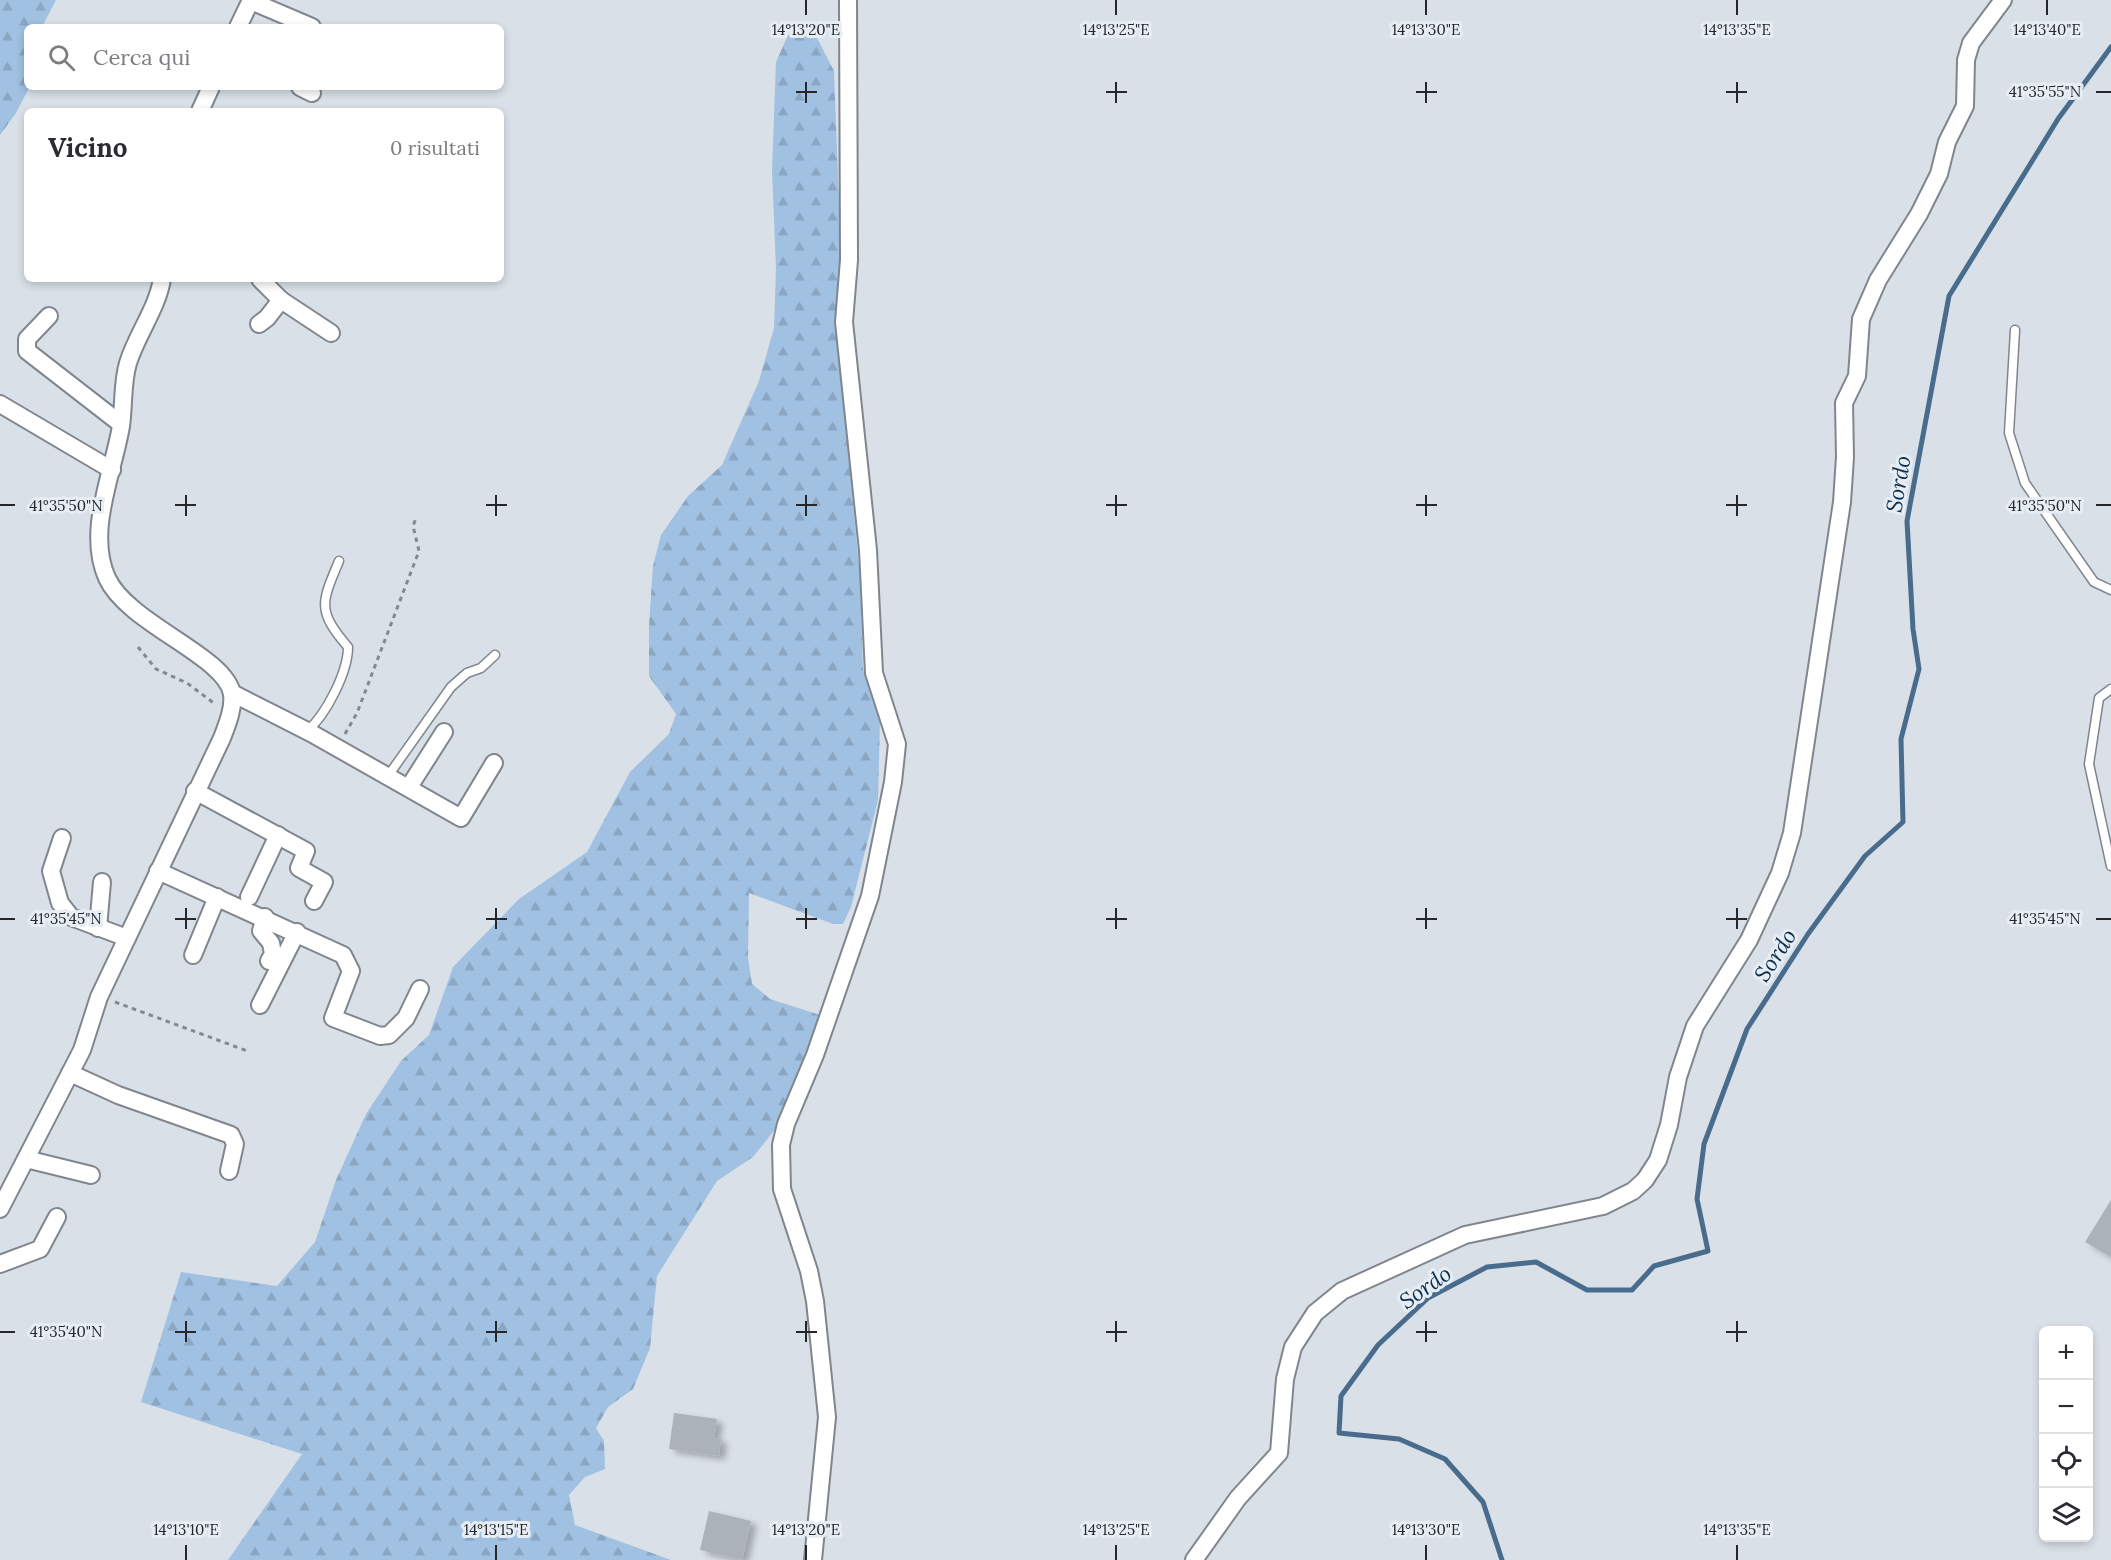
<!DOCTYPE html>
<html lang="it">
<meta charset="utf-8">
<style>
:root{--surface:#fff;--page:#f2f2f3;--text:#2b2b33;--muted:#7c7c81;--line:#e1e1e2}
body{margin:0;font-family:Lora,serif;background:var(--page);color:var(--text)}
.controls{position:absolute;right:18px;bottom:18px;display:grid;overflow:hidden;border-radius:9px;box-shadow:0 3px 9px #0003}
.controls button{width:54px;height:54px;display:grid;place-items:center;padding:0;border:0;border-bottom:2px solid var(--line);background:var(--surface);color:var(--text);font:30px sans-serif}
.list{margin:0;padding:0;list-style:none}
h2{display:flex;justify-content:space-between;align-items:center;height:78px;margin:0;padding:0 24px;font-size:26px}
h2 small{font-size:20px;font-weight:400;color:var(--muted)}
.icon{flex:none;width:33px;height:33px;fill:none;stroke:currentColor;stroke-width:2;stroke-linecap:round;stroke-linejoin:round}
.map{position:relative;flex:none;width:2111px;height:1560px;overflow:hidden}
.search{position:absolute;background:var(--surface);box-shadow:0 3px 9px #0003;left:24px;top:24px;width:480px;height:66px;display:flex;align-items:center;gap:15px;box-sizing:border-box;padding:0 21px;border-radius:9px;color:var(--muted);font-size:22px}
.panel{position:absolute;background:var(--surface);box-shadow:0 3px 9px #0003;left:24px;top:108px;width:480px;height:174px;border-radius:9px}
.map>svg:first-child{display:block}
.forest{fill:url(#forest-firs)}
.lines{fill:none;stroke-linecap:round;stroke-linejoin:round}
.stream{stroke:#496c8d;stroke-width:5}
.building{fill:#acb2b9;filter:url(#shadow)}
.lane-casing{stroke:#80868d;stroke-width:11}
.street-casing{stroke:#80868d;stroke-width:20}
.path{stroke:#84898e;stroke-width:3;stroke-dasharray:4.5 4.5;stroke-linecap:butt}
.lane{stroke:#fff;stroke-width:8}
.street{stroke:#fff;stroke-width:16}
.ticks{fill:none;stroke:#25272a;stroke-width:2}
.labels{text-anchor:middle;stroke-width:6;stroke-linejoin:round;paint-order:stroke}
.water-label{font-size:22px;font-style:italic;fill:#0a2f4f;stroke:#e6edf4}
.ticks-label{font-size:15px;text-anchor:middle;fill:#25272a;stroke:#e6edf4;stroke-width:6;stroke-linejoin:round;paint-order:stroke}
</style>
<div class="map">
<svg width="2111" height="1560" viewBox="0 0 2111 1560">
<defs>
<pattern id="forest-firs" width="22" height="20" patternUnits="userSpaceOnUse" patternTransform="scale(1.5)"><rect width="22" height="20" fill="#a1c1e2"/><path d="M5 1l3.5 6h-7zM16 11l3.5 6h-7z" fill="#8aa6c2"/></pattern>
<filter id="shadow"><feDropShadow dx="6" dy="4" stdDeviation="3" flood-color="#0004"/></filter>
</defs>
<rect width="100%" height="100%" fill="#d9e0e7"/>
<g class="forest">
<path d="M0,0H56L42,27H27L28,90L16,113L0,135Z"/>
<path d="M815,34L834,71L841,257L836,303L838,339L860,577L863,669L880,722L878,800L851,907L843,924H833L749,893L748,958L752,984L770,999L820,1015L780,1123L753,1157L717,1181L657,1276L650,1348L633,1389L608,1407L596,1428L604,1441L605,1469L585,1477L569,1495L575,1525L671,1560H228L302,1454L141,1402L181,1272L277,1286L315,1242L336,1180L366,1114L401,1061L429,1035L453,967L519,899L587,852L630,772L669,734L676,714L649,676V625L653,566L661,535L688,496L722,465L759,381L774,328L776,269L772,170L776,62L788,35Z"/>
</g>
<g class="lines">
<path class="stream" d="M1502,1560L1483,1502L1445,1459L1399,1439L1339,1433L1341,1396L1378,1345L1428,1298L1487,1267L1536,1262L1587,1290H1632L1654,1266L1708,1251L1697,1199L1704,1144L1747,1029L1808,934L1865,856L1903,822L1901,739L1919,669L1913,629L1907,521L1949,296L2058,119L2111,47"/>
</g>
<g class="building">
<path d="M2111,1200V1257L2085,1242Z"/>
<path d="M674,1413L717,1419L714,1438L721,1439L719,1456L669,1449Z"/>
<path d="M709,1511L751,1521L742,1560L700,1550Z"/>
</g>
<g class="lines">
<defs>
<g id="lane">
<path d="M2015,330L2009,433L2025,483L2094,582L2111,590"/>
<path d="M2111,689L2099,698L2089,764L2111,866"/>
<path d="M307,731C326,715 348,672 348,647C316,610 322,602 339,561"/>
<path d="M388,776L451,687L467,673L481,668L495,655"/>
</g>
<g id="street">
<path d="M251,1L312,27"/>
<path d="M238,27L251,0"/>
<path d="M300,87L312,93"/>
<path d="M200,111L211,87"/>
<path d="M281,300L331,333"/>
<path d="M49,316L27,339V351L121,424"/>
<path d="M259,324L267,318L281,300L260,279"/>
<path d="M0,404L112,470"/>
<path d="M232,693L311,733L461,818L494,763"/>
<path d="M409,787L444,732"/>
<path d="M195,791L306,851L299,868L324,882L314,901"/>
<path d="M62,838L51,871L60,903L71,917L127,938"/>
<path d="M158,871L343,955L351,971L333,1018L380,1036L389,1035L406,1018L420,989"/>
<path d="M249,897L278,835"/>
<path d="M265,917L261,931L271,943L273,954L269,961"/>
<path d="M98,928L102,882"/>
<path d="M193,955L217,897"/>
<path d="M260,1005L297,932"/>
<path d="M70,1073L118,1095L231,1135L235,1144L229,1171"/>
<path d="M26,1159L91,1175"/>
<path d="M0,1209L82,1050L99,997L222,738C227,725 234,708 232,694C226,656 128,624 107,578C86,531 113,474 121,426C124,405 122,383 128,363C137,334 157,309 162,279"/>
<path d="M0,1264L40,1249L57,1217"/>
<path d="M813,1560L827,1417L815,1301L809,1271L782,1189L781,1145L786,1124L815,1055L870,896L893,782L897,744L874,673L868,550L844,322L849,260L848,0"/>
<path d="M1194,1560L1238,1498L1279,1453L1285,1379L1293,1347L1315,1313L1342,1291L1465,1235L1603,1206L1633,1191L1645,1180L1658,1160L1669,1125L1678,1077L1695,1026L1749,940L1780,873L1792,833L1842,502L1845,457L1844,403L1857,376L1861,319L1878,280L1919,214L1939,174L1947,142L1965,106L1966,60L1971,43L2003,0"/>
</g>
</defs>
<use href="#lane" class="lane-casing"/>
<use href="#street" class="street-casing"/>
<g class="path">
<path d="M138,647L156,669L187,683L215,704"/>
<path d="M345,734L357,713L419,551L413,526L416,518"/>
<path d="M115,1002L250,1052"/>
</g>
<use href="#lane" class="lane"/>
<use href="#street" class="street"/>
</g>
<path class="ticks" d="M806,0V15M1116,0V15M1426,0V15M1737,0V15M2047,0V15M806,82V103M1116,82V103M1426,82V103M1737,82V103M796,92H817M1106,92H1127M1416,92H1437M1726,92H1747M2096,92H2111M186,495V516M496,495V516M806,495V516M1116,495V516M1426,495V516M1737,495V516M0,505H15M175,505H196M486,505H507M796,505H817M1106,505H1127M1416,505H1437M1726,505H1747M2096,505H2111M186,908V929M496,908V929M806,908V929M1116,908V929M1426,908V929M1737,908V929M0,919H15M175,919H196M486,919H507M796,919H817M1106,919H1127M1416,919H1437M1726,919H1747M2096,919H2111M186,1321V1342M496,1321V1342M806,1321V1342M1116,1321V1342M1426,1321V1342M1737,1321V1342M0,1332H15M175,1332H196M486,1332H507M796,1332H817M1106,1332H1127M1416,1332H1437M1726,1332H1747M186,1545V1560M496,1545V1560M806,1545V1560M1116,1545V1560M1426,1545V1560M1737,1545V1560"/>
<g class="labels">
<g class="water-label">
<text transform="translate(1898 484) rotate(-80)" y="8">Sordo</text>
<text transform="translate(1775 955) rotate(-57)" y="8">Sordo</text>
<text transform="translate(1425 1287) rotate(-35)" y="8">Sordo</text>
</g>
</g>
<g class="ticks-label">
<text x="806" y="35">14°13'20"E</text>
<text x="1116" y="35">14°13'25"E</text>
<text x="1426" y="35">14°13'30"E</text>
<text x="1737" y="35">14°13'35"E</text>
<text x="2047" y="35">14°13'40"E</text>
<text x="2045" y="97">41°35'55"N</text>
<text x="66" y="511">41°35'50"N</text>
<text x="2045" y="511">41°35'50"N</text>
<text x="66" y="924">41°35'45"N</text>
<text x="2045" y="924">41°35'45"N</text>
<text x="66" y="1337">41°35'40"N</text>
<text x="186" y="1535">14°13'10"E</text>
<text x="496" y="1535">14°13'15"E</text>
<text x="806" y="1535">14°13'20"E</text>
<text x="1116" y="1535">14°13'25"E</text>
<text x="1426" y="1535">14°13'30"E</text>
<text x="1737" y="1535">14°13'35"E</text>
</g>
</svg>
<div class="controls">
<button>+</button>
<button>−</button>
<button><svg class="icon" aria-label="locate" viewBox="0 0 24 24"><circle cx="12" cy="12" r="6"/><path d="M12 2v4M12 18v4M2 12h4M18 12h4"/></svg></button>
<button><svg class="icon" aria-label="layers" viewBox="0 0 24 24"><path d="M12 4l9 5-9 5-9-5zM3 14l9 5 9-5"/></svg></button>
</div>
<div class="search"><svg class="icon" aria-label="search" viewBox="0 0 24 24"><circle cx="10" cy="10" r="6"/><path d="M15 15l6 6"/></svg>Cerca qui</div>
<section class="panel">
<h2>Vicino<small>0 risultati</small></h2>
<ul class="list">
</ul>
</section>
</div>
